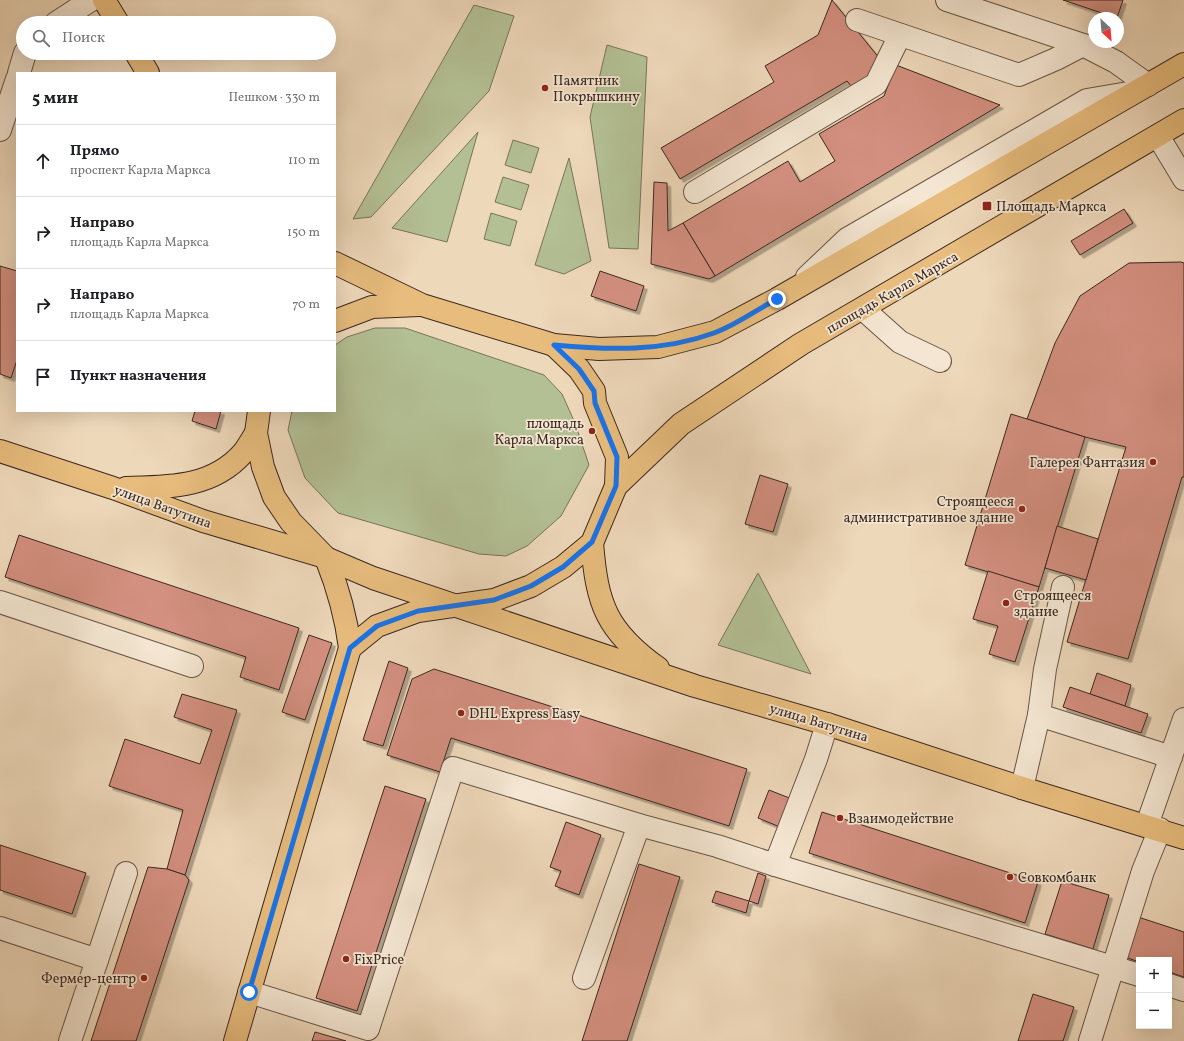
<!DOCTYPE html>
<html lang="ru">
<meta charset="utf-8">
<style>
:root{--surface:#fff;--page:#f2f2f2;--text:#202124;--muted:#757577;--line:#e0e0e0}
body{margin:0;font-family:Vollkorn,serif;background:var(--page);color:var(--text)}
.controls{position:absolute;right:12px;bottom:12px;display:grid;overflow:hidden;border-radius:0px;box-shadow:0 4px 16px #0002}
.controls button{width:36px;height:36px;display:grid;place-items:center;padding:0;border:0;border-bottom:1px solid var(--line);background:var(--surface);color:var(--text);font:20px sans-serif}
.compass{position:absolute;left:1088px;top:12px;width:36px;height:36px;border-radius:50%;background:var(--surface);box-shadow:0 4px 16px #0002;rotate:154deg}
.stop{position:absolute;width:12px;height:12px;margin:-9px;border:3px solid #1a73e8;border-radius:50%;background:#fff}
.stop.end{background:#1a73e8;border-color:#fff;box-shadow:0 1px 4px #0008}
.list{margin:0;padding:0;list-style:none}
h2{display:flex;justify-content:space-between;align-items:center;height:52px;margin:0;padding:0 16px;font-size:17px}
h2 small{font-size:13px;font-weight:400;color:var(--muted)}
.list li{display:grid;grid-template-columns:26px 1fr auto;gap:12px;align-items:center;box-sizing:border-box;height:72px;padding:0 16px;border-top:1px solid var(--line)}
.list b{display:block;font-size:15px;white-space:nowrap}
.list p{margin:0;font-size:13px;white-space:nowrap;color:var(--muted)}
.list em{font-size:13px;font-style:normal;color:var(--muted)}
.icon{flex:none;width:22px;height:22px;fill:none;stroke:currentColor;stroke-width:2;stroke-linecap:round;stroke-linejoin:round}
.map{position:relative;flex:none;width:1184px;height:1041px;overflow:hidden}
.search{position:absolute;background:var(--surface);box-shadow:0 4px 16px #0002;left:16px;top:16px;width:320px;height:44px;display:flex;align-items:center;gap:10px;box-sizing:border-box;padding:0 14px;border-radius:22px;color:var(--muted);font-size:15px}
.panel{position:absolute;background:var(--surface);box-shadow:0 4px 16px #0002;left:16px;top:72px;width:320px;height:340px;border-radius:0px}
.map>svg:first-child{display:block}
.green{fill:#b3c094;stroke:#78745a}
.building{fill:#d38f7f;stroke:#3c2921;filter:url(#shadow)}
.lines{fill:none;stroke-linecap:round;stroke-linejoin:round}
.minor-casing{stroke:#685547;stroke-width:24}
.major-casing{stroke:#3c2921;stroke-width:24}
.minor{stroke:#f4e6d2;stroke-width:22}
.major{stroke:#e7bc7d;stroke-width:22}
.route{stroke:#1a73e8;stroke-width:5}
.poi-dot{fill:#8f2418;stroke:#f4e6d2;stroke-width:1.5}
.labels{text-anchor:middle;stroke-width:3.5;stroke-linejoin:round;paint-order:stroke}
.poi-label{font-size:14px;fill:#3c2921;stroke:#f4e6d2;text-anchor:start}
.street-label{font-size:14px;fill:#3c2921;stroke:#f4e6d2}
</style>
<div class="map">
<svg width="1184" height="1041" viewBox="0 0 1184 1041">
<defs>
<filter id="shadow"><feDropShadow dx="3.5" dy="3.5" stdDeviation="0" flood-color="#0004"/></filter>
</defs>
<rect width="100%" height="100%" fill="#eed8ba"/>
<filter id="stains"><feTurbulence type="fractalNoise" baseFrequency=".005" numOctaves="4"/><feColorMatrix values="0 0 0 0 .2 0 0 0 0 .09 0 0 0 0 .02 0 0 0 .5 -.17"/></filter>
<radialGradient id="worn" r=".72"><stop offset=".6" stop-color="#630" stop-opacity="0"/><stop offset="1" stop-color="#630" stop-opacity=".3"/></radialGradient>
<g class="green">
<path d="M474,5L514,16L489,91L371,217L353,219Z"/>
<path d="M607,45L647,57L638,249L609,248L590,117Z"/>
<path d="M478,132L447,242L392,228Z"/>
<path d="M513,140L539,148L531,173L505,165Z"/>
<path d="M569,158L591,261L564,274L535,265Z"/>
<path d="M503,177L529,185L521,210L495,202Z"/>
<path d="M491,213L517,221L510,246L484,239Z"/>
<path d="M375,328H405L544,375L562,394L575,423L589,465L561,516L527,546L506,556L479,554L338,513L305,478L288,430L292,411H335V345L347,337Z"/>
<path d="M758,573L811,674L718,645Z"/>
</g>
<g class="building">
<path d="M832,0L880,59L871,81L855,91L847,81L680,179L661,148L774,82L765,66L818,35Z"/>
<path d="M1063,0H1123L1117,18Z"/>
<path d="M896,65L1000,105L715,276L683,223L788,161L800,182L835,161L819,134L884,96Z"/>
<path d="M654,182L667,183L668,231L683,223L715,276L709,279L651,264Z"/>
<path d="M1124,209L1133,223L1080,255L1071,241Z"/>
<path d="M1181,262L1184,263V477H1182L1128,659L1067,642L1126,447L1085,437L1027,419L1055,343L1080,296L1129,263Z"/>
<path d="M0,266L17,271V360L11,378L0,374Z"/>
<path d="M600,271L644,286L636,311L591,296Z"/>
<path d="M195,411H221L216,429L192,421Z"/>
<path d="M1011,414L1085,437L1039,587L965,565Z"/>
<path d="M760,475L788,484L773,532L745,524Z"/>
<path d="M1057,526L1098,539L1086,580L1045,568Z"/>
<path d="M19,535L299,628L279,690L240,677L246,657L5,577Z"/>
<path d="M988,571L1039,587L1015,662L989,654L998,626L973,619Z"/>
<path d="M309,635L332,643L305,720L282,712Z"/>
<path d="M389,661L408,668L383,746L363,740Z"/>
<path d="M434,669L747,769L729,826L451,738L440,772L387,755L412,679Z"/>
<path d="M1097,673L1131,685L1125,706L1090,694Z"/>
<path d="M1070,687L1148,714L1141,733L1063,707Z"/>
<path d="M182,694L237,710L185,875L167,869L183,810L109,786L125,739L200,764L212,730L174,717Z"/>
<path d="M385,786L426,799L357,1011L316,998Z"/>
<path d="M769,790L792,799L780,827L758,818Z"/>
<path d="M822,812L1038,882L1025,923L809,853Z"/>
<path d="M566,822L601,835L579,895L555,886L561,871L550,867Z"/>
<path d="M0,845L86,873L72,914L0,890Z"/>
<path d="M639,864L680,877L627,1041H582Z"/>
<path d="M148,867L167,869L185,875L189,880L136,1041H91Z"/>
<path d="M758,873L766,876L758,904L749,901Z"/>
<path d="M1062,881L1109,895L1093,949L1045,934Z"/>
<path d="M716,891L749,901L746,913L712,902Z"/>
<path d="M1138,917L1184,932V977L1169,972V960H1139V962L1125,957Z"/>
<path d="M1033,994L1074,1007L1063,1041H1018Z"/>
<path d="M315,1032L346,1041H312Z"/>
</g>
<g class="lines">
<defs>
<g id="minor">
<path d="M947,0L1083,45L1116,62L1148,85"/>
<path d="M857,20L1019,75L1056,59L1083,45"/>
<path d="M56,23L91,0"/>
<path d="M19,73L25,53"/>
<path d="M0,130L17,79"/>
<path d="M1158,136L1184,179"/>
<path d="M695,192L876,84L900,35"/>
<path d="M807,277L847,239L1087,100L1134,92"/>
<path d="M863,309L900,342L940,361"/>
<path d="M0,602L192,666"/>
<path d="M1039,715L1171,757"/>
<path d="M1022,788L1039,715L1045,669L1063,587"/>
<path d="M1147,825L1184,719"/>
<path d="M775,865L1139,975"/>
<path d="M0,928L97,960"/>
<path d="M584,978L639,825L717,846L775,865L816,759L827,724"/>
<path d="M1169,985L1184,990"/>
<path d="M249,992L368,1029L453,768L639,825"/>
<path d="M70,1041L126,873"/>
<path d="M1090,1041L1143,871L1160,829"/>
</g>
<g id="major">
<path d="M104,0L118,23"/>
<path d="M136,53L148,73"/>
<path d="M335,263L422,305L554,345L599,349L658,347L715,332L777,299L1184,64"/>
<path d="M335,321L372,307L419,305"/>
<path d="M259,411L256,433L263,467L274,497L291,522L326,558L373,578L695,686L827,724L1022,788L1184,838"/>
<path d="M0,451L113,488L203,521L325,557"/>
<path d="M616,486L681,424L801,344L1184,120"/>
<path d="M126,488C169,487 212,488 243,453C248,447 252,439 256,433"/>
<path d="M592,543C597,604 606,631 658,668"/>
<path d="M350,648L377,626L418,611L494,600L531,586L563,567L592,543L616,486L617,457L595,403L594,391L579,369L554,345"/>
<path d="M235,1041L350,648C346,616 338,588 326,558"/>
</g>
</defs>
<use href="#minor" class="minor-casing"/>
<use href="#major" class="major-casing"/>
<use href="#minor" class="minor"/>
<use href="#major" class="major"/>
</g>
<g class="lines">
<path class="route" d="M249,992L350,648L377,626L418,611L494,600L531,586L563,567L592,542L616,486L617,457L595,403L594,391L579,369L554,345C609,350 662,352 714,333C736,325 756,310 777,299"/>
</g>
<g class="poi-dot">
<circle cx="545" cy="88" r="4"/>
<rect x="982" y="201" width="10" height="10" rx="2"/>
<circle cx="592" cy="431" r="4"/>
<circle cx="1153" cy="462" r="4"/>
<circle cx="1022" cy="509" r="4"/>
<circle cx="1006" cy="603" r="4"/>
<circle cx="461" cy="713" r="4"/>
<circle cx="840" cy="818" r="4"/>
<circle cx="1010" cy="877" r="4"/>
<circle cx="346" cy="959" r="4"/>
<circle cx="144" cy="978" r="4"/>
</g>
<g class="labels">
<g class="poi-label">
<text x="553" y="85">Памятник<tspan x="553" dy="16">Покрышкину</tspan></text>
<text x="996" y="211">Площадь Маркса</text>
<text x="584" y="428" text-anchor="end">площадь<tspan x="584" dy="16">Карла Маркса</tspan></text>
<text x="1145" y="467" text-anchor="end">Галерея Фантазия</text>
<text x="1014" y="506" text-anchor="end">Строящееся<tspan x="1014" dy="16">административное здание</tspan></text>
<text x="1014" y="600">Строящееся<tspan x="1014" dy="16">здание</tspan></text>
<text x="469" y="718">DHL Express Easy</text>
<text x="848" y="823">Взаимодействие</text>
<text x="1018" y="882">Совкомбанк</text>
<text x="354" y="964">FixPrice</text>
<text x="136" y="983" text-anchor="end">Фермер-центр</text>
</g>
<g class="street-label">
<text transform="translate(892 292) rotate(-30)" y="5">площадь Карла Маркса</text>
<text transform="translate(163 506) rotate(20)" y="5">улица Ватутина</text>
<text transform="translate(819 722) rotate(17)" y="5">улица Ватутина</text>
</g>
</g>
<rect width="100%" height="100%" filter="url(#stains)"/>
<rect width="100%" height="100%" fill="url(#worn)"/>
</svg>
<div class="controls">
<button>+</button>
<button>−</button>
</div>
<svg class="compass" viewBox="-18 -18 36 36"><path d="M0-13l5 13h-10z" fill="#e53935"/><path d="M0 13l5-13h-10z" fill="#757577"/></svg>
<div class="stop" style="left:249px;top:992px"></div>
<div class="stop end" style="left:777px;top:299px"></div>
<div class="search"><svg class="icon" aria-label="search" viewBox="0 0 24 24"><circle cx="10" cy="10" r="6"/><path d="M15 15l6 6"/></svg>Поиск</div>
<section class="panel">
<h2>5 мин<small>Пешком · 330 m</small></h2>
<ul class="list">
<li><svg class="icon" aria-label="ahead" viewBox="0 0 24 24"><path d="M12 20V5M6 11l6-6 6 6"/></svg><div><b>Прямо</b><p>проспект Карла Маркса</p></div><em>110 m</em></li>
<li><svg class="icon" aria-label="right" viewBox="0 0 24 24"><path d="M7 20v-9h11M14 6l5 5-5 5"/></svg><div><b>Направо</b><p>площадь Карла Маркса</p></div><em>150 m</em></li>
<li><svg class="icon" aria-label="right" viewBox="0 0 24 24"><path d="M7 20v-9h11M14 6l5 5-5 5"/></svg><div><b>Направо</b><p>площадь Карла Маркса</p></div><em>70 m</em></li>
<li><svg class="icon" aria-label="arrive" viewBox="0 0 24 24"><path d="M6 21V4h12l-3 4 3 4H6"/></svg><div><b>Пункт назначения</b></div></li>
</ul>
</section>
</div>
